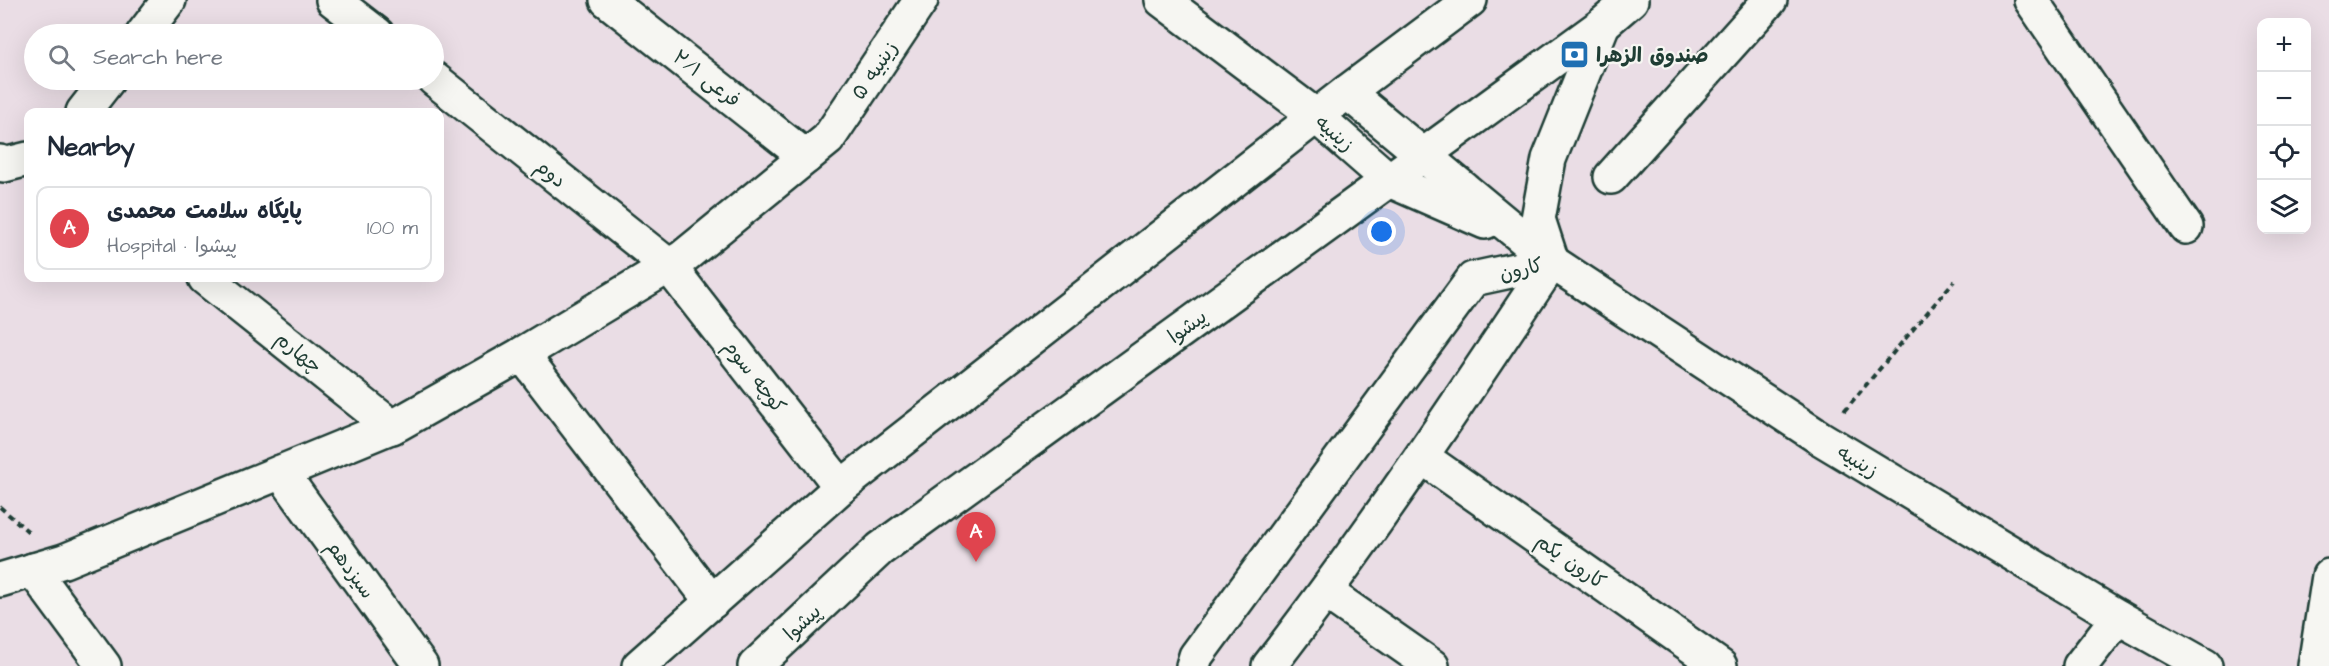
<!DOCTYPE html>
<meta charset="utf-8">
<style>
:root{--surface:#fff;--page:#f6f6f7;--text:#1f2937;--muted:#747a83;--line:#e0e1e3;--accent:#1a73e8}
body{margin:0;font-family:"Architects Daughter","Playpen Sans Arabic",sans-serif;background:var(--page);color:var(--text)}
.controls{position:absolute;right:18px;top:18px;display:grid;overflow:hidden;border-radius:12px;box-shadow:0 6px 24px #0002}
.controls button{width:54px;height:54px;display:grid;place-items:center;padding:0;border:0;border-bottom:2px solid var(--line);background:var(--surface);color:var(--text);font:30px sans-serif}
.you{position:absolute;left:1382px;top:232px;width:21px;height:21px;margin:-15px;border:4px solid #fff;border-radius:50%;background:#1a73e8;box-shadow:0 0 0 9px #1a73e833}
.badge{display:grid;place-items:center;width:39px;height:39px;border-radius:50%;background:var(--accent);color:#fff;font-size:20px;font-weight:700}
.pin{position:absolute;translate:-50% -50px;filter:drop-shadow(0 2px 3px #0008)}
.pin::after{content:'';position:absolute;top:32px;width:21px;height:18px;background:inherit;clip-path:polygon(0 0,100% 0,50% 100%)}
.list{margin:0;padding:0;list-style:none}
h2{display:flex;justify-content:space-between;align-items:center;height:78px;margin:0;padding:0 24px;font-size:26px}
h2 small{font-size:20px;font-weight:400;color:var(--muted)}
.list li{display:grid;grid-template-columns:39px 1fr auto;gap:18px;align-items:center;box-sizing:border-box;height:84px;margin:0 12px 12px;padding:0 12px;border:2px solid var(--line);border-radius:12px}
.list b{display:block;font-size:22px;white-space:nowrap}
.list p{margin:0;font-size:20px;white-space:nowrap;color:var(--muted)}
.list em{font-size:20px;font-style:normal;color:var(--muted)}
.icon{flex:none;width:33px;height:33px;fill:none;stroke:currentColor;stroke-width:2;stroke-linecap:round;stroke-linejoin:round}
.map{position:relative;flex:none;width:2329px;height:666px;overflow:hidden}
.search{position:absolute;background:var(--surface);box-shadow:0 6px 24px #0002;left:24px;top:24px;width:420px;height:66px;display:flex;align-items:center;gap:15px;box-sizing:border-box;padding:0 21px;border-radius:33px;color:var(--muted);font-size:22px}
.panel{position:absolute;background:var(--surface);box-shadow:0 6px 24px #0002;left:24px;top:108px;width:420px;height:174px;border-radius:12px}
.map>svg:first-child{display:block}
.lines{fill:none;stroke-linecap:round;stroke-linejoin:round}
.minor-casing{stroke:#1f3d34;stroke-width:38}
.path{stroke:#1f3d34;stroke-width:4;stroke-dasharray:6 4.5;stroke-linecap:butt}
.minor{stroke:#f6f6f2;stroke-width:33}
.labels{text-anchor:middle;stroke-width:4.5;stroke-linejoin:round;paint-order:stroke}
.poi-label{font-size:20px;font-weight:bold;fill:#1f3d34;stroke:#f6f6f2;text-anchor:start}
.street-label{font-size:20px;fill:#1f3d34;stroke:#f6f6f2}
</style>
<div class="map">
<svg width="2329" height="666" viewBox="0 0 2329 666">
<rect width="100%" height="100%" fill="#eadde5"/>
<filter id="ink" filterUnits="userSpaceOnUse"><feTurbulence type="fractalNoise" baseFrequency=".0167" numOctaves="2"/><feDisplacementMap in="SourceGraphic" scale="12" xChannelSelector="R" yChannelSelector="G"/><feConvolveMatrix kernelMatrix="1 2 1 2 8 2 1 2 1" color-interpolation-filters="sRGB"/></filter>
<g filter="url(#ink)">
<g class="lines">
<defs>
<g id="minor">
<path d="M333,0L377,34"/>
<path d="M607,0L806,157"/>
<path d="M1162,0L1316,116L1389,180L1485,222"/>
<path d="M2031,0L2186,227"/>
<path d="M143,34L169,0"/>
<path d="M434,79L669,266L841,487"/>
<path d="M1347,92L1552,262L1820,438L2118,617L2205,666"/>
<path d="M83,112L108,80"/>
<path d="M0,162L4,165L28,159"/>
<path d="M1611,177L1770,0"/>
<path d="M1552,262L1538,219L1549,159L1603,24"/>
<path d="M205,278L392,427"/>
<path d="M522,354L712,602"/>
<path d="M1422,457L1720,666"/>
<path d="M281,472L421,666"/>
<path d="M33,570L104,666"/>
<path d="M0,580L64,561L398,424L522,354L682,258L828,139L921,0"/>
<path d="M1326,592L1432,666"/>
<path d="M639,666L841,487L1347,92L1470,0"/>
<path d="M755,666L880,549L1422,156L1603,24L1631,0"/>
<path d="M1193,666L1196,656L1473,279L1552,262"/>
<path d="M1269,666C1370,536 1461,399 1552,262"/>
<path d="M2080,666L2118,617"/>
<path d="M2315,666L2329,576"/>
</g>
</defs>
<use href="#minor" class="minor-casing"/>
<g class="path">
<path d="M1844,411L1954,281"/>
<path d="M0,507L31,534"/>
</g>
<use href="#minor" class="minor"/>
</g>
</g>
<defs>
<symbol id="bank-square" viewBox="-11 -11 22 22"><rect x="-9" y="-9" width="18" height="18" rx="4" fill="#1f6fb2" stroke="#f6f6f2"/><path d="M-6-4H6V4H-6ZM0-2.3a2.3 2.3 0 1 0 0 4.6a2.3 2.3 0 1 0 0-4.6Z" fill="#fff"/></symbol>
</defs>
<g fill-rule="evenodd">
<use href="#bank-square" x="1558" y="38" width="33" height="33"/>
</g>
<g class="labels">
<g class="poi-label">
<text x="1596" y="62">صندوق الزهرا</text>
</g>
<g class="street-label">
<text transform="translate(874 70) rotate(-56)" y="7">زینبیه ۵</text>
<text transform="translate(707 78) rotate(38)" y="7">فرعی ۲/۱</text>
<text transform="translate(1335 133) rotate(41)" y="7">زینبیه</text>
<text transform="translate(551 173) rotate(38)" y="7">دوم</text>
<text transform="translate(1521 269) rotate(-13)" y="7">کارون</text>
<text transform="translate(1187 326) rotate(-36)" y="7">پیشوا</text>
<text transform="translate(299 352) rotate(39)" y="7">چهارم</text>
<text transform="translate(755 376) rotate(52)" y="7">کوچه سوم</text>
<text transform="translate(1858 461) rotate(31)" y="7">زینبیه</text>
<text transform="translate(1571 561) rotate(35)" y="7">کارون یکم</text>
<text transform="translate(351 569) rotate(54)" y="7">سیزدهم</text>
<text transform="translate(802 622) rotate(-43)" y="7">پیشوا</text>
</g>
</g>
</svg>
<div class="controls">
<button>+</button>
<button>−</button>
<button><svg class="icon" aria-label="locate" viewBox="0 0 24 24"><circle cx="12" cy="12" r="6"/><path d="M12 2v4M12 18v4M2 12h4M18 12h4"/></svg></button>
<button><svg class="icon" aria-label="layers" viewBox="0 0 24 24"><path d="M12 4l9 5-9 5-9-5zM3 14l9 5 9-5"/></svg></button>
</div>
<div class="you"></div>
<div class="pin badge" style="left:976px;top:562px;background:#e0444e">A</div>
<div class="search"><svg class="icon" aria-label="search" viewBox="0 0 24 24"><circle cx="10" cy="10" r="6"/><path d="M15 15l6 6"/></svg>Search here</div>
<section class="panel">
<h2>Nearby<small></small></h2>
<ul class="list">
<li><span class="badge" style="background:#e0444e">A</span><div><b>پایگاه سلامت محمدی</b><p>Hospital · پیشوا</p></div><em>100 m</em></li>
</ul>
</section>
</div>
